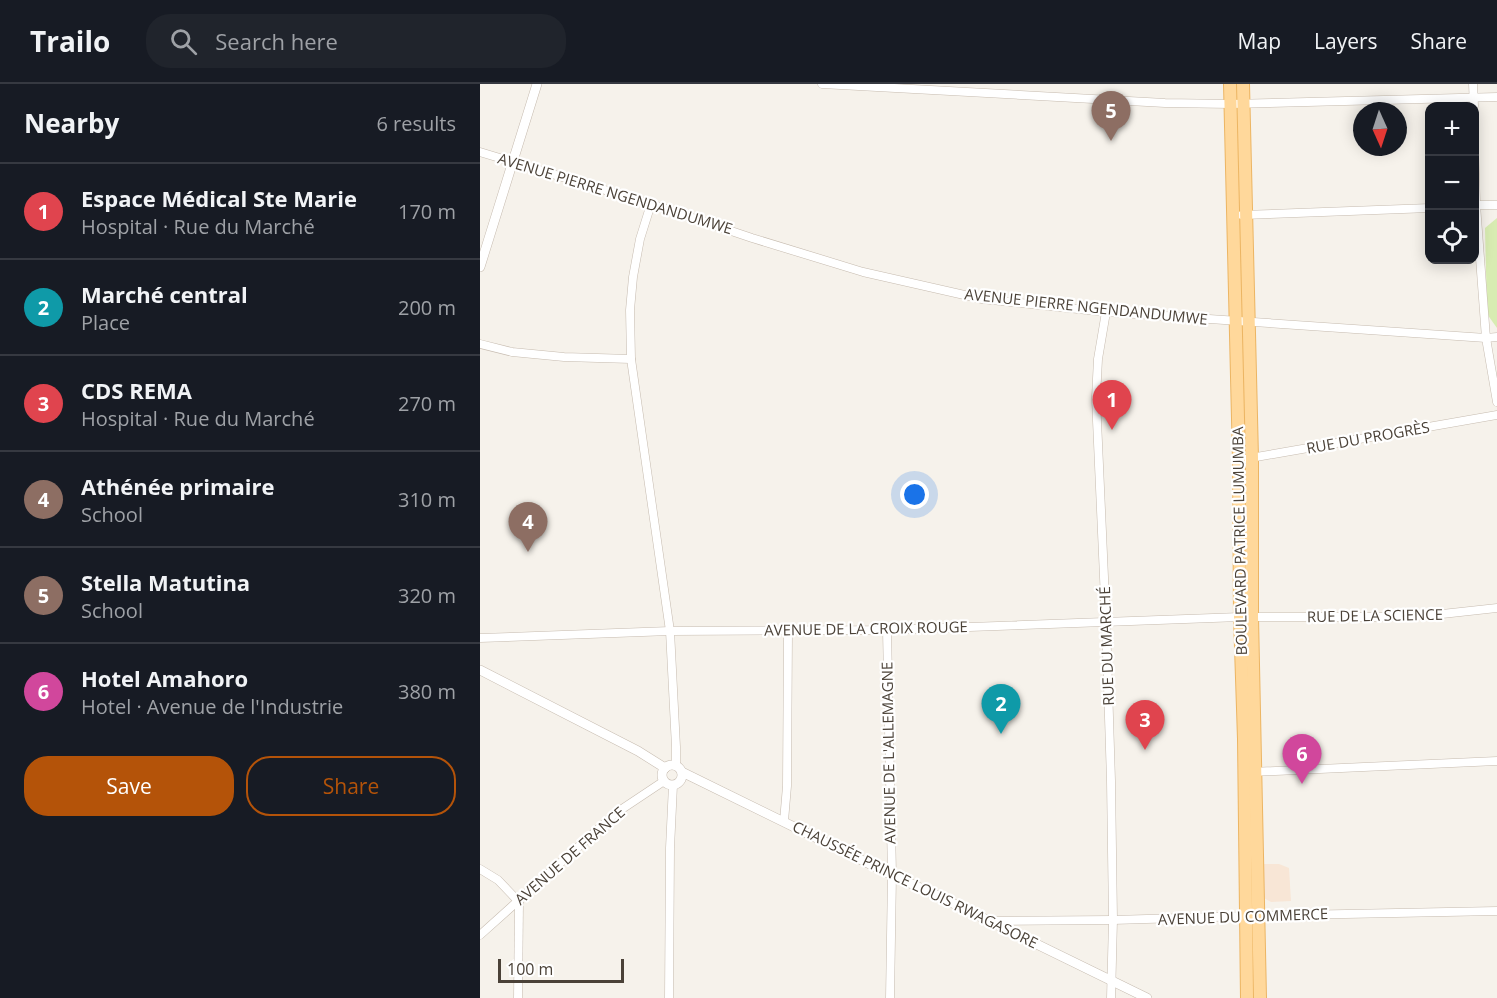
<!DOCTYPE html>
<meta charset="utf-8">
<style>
:root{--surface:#171b24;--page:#20242c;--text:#f1f3f6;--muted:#9ea1a6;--line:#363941;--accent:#b45309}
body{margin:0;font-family:"Open Sans",sans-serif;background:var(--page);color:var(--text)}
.controls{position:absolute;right:18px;top:18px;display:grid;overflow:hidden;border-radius:12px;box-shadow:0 3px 15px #0003}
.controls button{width:54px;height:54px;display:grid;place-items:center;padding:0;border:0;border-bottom:2px solid var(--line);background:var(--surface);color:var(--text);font:30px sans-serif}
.compass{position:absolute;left:873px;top:18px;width:54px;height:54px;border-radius:50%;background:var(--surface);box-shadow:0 3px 15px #0003;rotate:177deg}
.scale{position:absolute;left:18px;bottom:15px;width:126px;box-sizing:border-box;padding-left:6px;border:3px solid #4b4238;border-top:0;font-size:16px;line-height:21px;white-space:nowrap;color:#4b4238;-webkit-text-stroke:4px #fff;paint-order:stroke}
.you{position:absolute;left:435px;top:411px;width:21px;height:21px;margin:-15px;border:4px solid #fff;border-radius:50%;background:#1a73e8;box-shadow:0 0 0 9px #1a73e833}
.badge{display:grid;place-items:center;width:39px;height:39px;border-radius:50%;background:var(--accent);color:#fff;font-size:20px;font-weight:700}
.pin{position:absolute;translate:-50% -50px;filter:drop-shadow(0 2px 3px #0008)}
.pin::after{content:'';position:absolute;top:32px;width:21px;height:18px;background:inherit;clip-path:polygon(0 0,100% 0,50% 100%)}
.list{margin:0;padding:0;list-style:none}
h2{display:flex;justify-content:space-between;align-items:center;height:78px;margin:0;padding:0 24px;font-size:26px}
h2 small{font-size:20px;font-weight:400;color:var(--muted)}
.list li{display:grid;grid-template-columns:39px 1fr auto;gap:18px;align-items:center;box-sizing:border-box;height:96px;padding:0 24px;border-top:2px solid var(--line)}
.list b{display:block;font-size:22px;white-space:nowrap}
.list p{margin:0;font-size:20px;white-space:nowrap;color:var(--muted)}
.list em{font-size:20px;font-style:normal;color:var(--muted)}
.actions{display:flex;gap:12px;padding:18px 24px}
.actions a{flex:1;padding:14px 0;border:2px solid var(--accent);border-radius:24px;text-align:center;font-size:21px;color:var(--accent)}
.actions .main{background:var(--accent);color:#fff}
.icon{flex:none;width:33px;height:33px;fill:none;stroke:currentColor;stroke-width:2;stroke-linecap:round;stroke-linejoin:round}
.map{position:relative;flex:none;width:1017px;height:914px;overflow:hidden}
header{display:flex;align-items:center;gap:36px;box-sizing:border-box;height:84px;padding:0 30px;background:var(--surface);border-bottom:2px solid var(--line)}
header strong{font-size:28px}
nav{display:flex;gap:33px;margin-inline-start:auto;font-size:21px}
.search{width:420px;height:54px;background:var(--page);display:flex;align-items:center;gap:15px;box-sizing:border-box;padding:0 21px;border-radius:24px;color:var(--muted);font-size:22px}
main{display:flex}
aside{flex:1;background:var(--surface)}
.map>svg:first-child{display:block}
.commercial{fill:#f8e6d6}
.green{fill:#d8ecb2}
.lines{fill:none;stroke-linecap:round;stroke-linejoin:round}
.minor-casing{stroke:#c6bbaf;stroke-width:9}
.tertiary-casing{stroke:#c6bbaf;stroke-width:10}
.primary-casing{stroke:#ecb563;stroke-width:14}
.minor{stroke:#fff;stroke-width:8}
.tertiary{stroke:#fff;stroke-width:9}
.primary{stroke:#ffd89b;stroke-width:12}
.labels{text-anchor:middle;stroke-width:4.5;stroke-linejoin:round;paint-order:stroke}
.street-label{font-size:15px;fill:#4b4238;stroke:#fff}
</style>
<header>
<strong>Trailo</strong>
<div class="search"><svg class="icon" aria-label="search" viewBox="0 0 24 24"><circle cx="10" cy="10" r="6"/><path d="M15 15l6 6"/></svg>Search here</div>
<nav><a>Map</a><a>Layers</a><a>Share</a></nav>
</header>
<main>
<aside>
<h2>Nearby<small>6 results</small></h2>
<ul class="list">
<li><span class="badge" style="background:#e0444e">1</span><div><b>Espace Médical Ste Marie</b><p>Hospital · Rue du Marché</p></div><em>170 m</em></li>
<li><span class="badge" style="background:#0f9aa8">2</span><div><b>Marché central</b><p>Place</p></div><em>200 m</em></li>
<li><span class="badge" style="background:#e0444e">3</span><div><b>CDS REMA</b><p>Hospital · Rue du Marché</p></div><em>270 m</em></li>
<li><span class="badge" style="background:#8d6e63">4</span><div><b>Athénée primaire</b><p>School</p></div><em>310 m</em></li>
<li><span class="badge" style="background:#8d6e63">5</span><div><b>Stella Matutina</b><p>School</p></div><em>320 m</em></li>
<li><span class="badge" style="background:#d1479c">6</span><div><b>Hotel Amahoro</b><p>Hotel · Avenue de l'Industrie</p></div><em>380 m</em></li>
</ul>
<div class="actions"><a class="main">Save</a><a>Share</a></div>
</aside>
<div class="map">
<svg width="1017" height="914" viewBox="0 0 1017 914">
<rect width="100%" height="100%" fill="#f6f2eb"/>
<path class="commercial" d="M772,780H799L809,784L811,817L791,818L777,810Z"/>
<path class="green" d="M1017,134V244L1007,230L1005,144Z"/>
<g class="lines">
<defs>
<g id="minor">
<path d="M342,0L685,19L751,20L1017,13"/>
<path d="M993,0L994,22"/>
<path d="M994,57L996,121L1006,254L1017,318"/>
<path d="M0,68L171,120L272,154L383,188L502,215L626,228L1006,254L1017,253"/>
<path d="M171,120L160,155L153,193L150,226L151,275L190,547L196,663V681"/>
<path d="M994,121H1017"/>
<path d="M762,131L950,124"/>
<path d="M626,228L618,275L616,314L626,538L631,697L633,836L631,914"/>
<path d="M0,260L32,268L84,273L151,275"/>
<path d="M759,376L1017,331"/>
<path d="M407,546L412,791L410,914"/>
<path d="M0,554L190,547L407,546L760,533H902L953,531L1017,524"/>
<path d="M772,688L1017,677"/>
<path d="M304,737L307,702L308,547"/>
<path d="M0,785L18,796L39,818"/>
<path d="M510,837L633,836L767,832L1017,827"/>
<path d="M0,851L136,729L184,697"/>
<path d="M38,914L39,818"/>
<path d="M189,914L190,764L193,701"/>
</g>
<g id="tertiary">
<path d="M0,183L57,0"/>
<path d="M0,586L158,667L185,684"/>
<circle cx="192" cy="691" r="10"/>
<path d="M202,688L412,791L456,811L667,914"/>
</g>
<g id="primary">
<path d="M750,0L759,376L760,533L764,655L767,914"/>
<path d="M763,0L772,374V533L780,914"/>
</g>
</defs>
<use href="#minor" class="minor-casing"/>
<use href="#tertiary" class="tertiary-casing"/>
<use href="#primary" class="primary-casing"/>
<use href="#minor" class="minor"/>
<use href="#tertiary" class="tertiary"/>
<use href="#primary" class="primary"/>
</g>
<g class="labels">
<g class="street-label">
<text transform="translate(135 110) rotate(17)" y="5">AVENUE PIERRE NGENDANDUMWE</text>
<text transform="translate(606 223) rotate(6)" y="5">AVENUE PIERRE NGENDANDUMWE</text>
<text transform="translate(888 354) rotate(-10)" y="5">RUE DU PROGRÈS</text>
<text transform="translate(760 457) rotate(-91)" y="5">BOULEVARD PATRICE LUMUMBA</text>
<text transform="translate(895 532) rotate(-1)" y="5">RUE DE LA SCIENCE</text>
<text transform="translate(386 545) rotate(-1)" y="5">AVENUE DE LA CROIX ROUGE</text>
<text transform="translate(627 562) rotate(-92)" y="5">RUE DU MARCHÉ</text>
<text transform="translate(409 669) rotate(-91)" y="5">AVENUE DE L'ALLEMAGNE</text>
<text transform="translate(90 772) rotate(-41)" y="5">AVENUE DE FRANCE</text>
<text transform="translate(435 801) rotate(26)" y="5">CHAUSSÉE PRINCE LOUIS RWAGASORE</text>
<text transform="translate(763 833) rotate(-2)" y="5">AVENUE DU COMMERCE</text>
</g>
</g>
</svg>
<div class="controls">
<button>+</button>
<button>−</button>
<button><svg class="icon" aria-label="locate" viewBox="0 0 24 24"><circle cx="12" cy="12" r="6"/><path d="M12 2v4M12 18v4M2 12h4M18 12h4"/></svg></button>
</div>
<svg class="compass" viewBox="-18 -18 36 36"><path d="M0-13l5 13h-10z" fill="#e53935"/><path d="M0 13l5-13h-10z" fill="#9ea1a6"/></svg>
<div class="scale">100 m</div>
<div class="you"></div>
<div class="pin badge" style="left:632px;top:346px;background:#e0444e">1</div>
<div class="pin badge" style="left:521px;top:650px;background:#0f9aa8">2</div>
<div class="pin badge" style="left:665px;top:666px;background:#e0444e">3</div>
<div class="pin badge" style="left:48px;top:468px;background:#8d6e63">4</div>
<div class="pin badge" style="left:631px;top:57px;background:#8d6e63">5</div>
<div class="pin badge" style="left:822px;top:700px;background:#d1479c">6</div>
</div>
</main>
